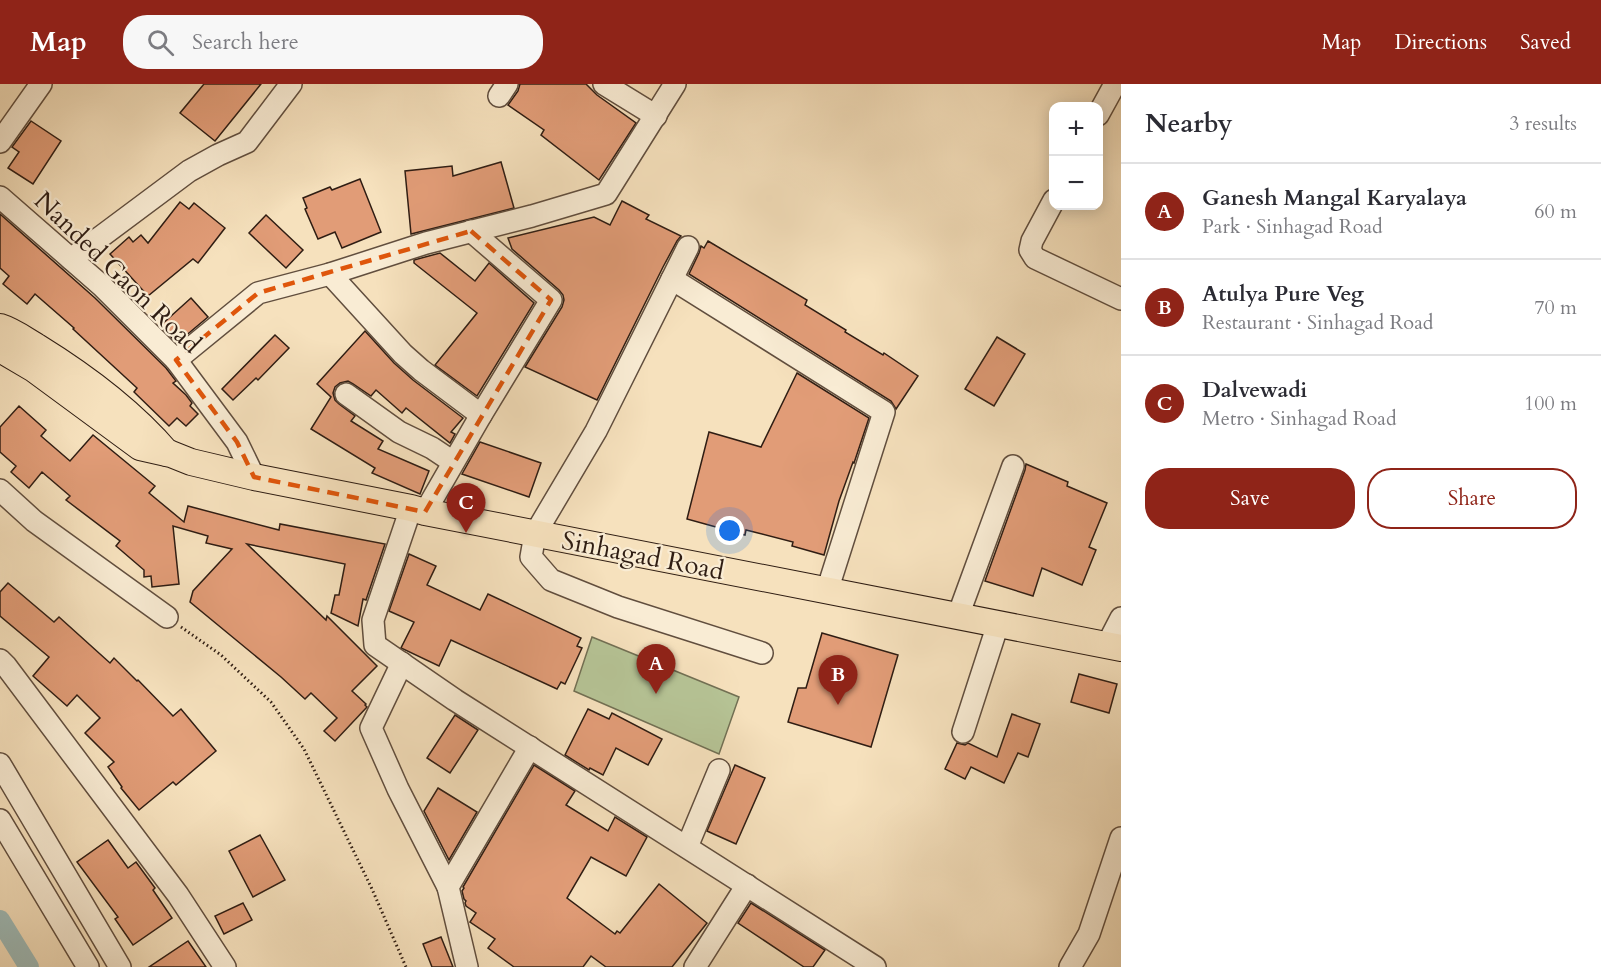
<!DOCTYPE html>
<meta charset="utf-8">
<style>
:root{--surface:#fff;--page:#f7f7f7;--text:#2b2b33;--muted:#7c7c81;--line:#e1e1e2;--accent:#8f2418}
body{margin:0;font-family:Cardo,serif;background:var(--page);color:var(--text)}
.controls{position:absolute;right:18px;top:18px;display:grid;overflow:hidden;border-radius:12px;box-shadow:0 3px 15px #0003}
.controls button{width:54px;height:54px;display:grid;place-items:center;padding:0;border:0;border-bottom:2px solid var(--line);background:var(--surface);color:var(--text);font:30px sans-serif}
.you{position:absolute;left:730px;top:447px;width:21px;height:21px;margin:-15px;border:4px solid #fff;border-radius:50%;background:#1a73e8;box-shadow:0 0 0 9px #1a73e833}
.badge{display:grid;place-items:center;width:39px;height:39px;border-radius:50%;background:var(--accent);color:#fff;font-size:20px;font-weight:700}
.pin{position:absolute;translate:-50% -50px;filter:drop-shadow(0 2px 3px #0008)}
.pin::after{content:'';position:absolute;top:32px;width:21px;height:18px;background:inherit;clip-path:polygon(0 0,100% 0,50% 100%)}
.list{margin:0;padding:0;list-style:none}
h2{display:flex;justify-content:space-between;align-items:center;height:78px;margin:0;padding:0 24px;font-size:26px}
h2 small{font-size:20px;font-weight:400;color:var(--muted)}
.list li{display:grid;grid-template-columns:39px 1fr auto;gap:18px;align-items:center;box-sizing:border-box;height:96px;padding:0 24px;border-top:2px solid var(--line)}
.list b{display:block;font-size:22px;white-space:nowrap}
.list p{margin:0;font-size:20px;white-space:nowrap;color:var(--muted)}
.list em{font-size:20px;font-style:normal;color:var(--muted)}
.actions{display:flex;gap:12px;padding:18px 24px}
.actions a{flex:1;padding:14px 0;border:2px solid var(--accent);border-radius:24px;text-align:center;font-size:21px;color:var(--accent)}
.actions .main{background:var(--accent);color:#fff}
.icon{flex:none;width:33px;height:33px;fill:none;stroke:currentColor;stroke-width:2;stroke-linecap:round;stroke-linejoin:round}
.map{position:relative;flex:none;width:1121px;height:883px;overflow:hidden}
header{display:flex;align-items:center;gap:36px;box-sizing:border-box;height:84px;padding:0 30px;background:var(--accent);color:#fff}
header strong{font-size:28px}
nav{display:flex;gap:33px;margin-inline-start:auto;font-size:21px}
.search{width:420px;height:54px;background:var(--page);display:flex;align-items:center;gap:15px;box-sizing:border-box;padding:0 21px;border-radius:24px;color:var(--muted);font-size:22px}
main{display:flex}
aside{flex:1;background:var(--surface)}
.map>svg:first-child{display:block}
.green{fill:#b6c496;stroke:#727054;stroke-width:1.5}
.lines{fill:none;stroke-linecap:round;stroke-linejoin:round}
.canal{stroke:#9fbcb9;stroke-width:20}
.building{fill:#e19c77;stroke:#2f1d13;stroke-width:1.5}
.minor-casing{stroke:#614e3e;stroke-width:24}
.major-casing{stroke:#2f1d13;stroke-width:28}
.path{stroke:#2f1d13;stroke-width:3;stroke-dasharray:1.5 3;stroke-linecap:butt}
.minor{stroke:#f9ecd4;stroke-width:21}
.major{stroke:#f6e1bd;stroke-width:26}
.marked{fill:none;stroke:#df560c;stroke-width:4.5;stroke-dasharray:12 8;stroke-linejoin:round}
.labels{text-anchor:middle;stroke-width:4.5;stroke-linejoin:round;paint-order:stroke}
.street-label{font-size:26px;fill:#2f1d13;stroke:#f9ecd4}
</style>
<header>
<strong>Map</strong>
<div class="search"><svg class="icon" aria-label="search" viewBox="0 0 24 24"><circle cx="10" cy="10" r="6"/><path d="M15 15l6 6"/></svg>Search here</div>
<nav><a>Map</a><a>Directions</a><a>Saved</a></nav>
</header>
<main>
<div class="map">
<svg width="1121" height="883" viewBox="0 0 1121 883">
<rect width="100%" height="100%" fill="#f6e1bd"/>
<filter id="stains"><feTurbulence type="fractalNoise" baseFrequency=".00333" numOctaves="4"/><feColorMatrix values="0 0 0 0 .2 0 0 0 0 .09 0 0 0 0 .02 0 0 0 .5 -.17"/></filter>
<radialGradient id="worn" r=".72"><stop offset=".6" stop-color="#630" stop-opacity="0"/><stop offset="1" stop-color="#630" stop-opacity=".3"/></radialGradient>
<path class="green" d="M592,553L739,613L719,670L574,607Z"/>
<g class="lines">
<path class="canal" d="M0,836L29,883"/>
</g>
<g class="building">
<path d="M204,0H261L215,57L180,29Z"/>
<path d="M520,0H586L597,11L636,39L599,96L541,51L544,46L508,21L518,7Z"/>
<path d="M31,37L61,57L33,100L8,84L19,68L12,63Z"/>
<path d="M501,78L514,124L411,150L405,87L452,82L453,92Z"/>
<path d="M360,95L381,148L342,164L335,148L318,155L305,125L307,124L303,114L330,103L332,106Z"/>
<path d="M622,117L649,131L646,135L681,152L677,157L663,183L597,316L525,283L562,223L564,216L563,211L559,206L512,165L508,154L594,133L610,141Z"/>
<path d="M180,118L189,125L194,119L225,144L198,179L193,175L148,212L110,170L129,153L133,158L141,151L148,159Z"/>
<path d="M0,130L95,214L166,284L176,297L173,299L186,311L192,319L190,322L198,330L186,342L177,334L169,342L134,308L137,304L73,245L74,244L35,210L27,220L3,200L9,192L0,184Z"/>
<path d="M266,131L303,166L286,184L249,149Z"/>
<path d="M708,157L807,216L805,221L846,246L845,248L883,271L884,269L918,292L896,325L891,317L689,190L699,169L701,162L704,164Z"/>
<path d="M440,169L475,197L489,179L534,219L477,312L435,281L477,229L414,179V176Z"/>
<path d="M191,214L208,233L177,259L160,242Z"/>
<path d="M365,247L394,279L413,296L463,334L451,348L455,350L450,359L406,324L402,329L376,306L371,312L353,300L348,297L340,299L335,303L333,309L335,316L339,320L355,332L351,337L383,357L378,365L429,387L420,410L372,389L375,384L311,345L331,313L317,300Z"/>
<path d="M275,251L289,264L258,296L256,294L233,316L222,305Z"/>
<path d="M997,253L1025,270L994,322L965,305Z"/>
<path d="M797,289L869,334L854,379L853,378L839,417L824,471L792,462L793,458L746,446L745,451L687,435L709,348L761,363Z"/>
<path d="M19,322L46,346L41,352L70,377L93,351L155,402L149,409L184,438L188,422L279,446L280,440L385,460L366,516L363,515L358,542L331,529L335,511H339L345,480L247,460L326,536L327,532L377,582L352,607L366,620L365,621L367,623L335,657L324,647L337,634L311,609L305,615L281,593L190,518L193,507L232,465L206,459L208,452L173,442L179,500L152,503L151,492L144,493V486L116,462L120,457L66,416L70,412L42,388L29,404L11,388L16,382L0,368V343Z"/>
<path d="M480,358L541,379L529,413L462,390Z"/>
<path d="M1026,380L1068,398L1067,402L1107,419L1089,463L1096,466L1082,501L1042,484L1033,512L985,497L1025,386Z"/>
<path d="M409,470L436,482L427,501L480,526L488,510L581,554L577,562L582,564L565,600L561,598L557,605L451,556L439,582L401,564L414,538L389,527Z"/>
<path d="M8,499L54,538L59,533L110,579L114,574L137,597L138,596L173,632L181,625L216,667L176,701L173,698L139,726L121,704L122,703L108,683L114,678L85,649L100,634L77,611L67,622L33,592L49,573L0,532V508Z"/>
<path d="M822,549L898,571L871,663L788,638L798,604H806Z"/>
<path d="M1079,590L1117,600L1109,629L1071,618Z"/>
<path d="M588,625L609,635L612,629L662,655L648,681L616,664L603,691L590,684L589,686L565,671Z"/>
<path d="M1012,630L1040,640L1028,673L1018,669L1004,699L971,683L965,695L945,685L957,659L965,661L968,659L997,673Z"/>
<path d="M455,631L478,646L450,689L427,674Z"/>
<path d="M534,681L575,707L566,721L608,747L615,733L647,753L626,792L591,773L567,814L615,850L617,847L620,849L659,800L707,839L672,883H606L591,872L583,883H514L488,864L495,855L470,838L476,829L466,822L465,819L466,817L464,815L462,807L464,804L463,803Z"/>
<path d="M735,681L765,694L736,760L707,747Z"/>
<path d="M438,704L477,728L449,776L424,727Z"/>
<path d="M260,751L285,796L253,813L229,767Z"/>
<path d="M108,756L128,784L136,778L155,804L153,806L172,834L133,861L115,835L118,833L77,778Z"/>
<path d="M243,819L252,836L224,850L215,832Z"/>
<path d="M751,819L825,866L813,883H804L738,839Z"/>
<path d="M441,853L453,883H432L423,860Z"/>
<path d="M188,857L206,883H149Z"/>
</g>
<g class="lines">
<defs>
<g id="minor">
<path d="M604,0L656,32"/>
<path d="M499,12L507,0"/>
<path d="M1098,31L1115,0"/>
<path d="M0,58L41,0"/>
<path d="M0,113L102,202L176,276L237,358L254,393"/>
<path d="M1054,116L1032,157L1030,166L1035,174L1121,215"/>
<path d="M688,163L596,347L535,450L531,473L551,496L618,523L762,569"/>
<path d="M71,175L189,87L218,71L247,58L291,0"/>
<path d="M330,190L403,270L421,286L481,331"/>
<path d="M672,195L884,328L827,507"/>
<path d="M176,276L258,209L330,190L426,159L532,132L606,110L675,0"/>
<path d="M346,310L399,348L432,364L453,378"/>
<path d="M0,406L34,437L167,533"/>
<path d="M411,424L373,536L375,561L455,616L875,883"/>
<path d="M425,428L481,331L551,216L471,147"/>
<path d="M958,532L1013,382"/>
<path d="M1107,561L1121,534"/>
<path d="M0,576L6,582L178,811L225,883"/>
<path d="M402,579L371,644L398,705L448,803"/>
<path d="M963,648L998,540"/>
<path d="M0,680L120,883"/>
<path d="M0,736L88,883"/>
<path d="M687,763L719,686"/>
<path d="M467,883L448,803L530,663"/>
<path d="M695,883L747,801"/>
<path d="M1070,883L1089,850L1121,754"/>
</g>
<g id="major">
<path d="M0,243C13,247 25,256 37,263C84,292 131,327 167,369"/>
<path d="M0,265L34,285L140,363L171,370L191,378L254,393L411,424L425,428L1121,564"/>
</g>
</defs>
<use href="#minor" class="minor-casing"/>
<use href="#major" class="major-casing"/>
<path class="path" d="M181,543L221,571L271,618L304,665L372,805L406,883"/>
<use href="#minor" class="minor"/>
<use href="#major" class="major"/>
</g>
<path class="marked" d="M471,147L551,216L425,428L254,393L237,358L176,276L258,209Z"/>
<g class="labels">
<g class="street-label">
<text transform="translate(118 188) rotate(44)" y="9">Nanded Gaon Road</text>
<text transform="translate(643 471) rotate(11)" y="9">Sinhagad Road</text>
</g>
</g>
<rect width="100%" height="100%" filter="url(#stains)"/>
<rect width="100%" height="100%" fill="url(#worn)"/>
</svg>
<div class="controls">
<button>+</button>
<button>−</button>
</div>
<div class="you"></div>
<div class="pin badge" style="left:656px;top:610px">A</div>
<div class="pin badge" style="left:838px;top:621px">B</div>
<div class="pin badge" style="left:466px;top:449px">C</div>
</div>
<aside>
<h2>Nearby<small>3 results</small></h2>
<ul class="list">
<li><span class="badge">A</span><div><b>Ganesh Mangal Karyalaya</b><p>Park · Sinhagad Road</p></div><em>60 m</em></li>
<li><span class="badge">B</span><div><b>Atulya Pure Veg</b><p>Restaurant · Sinhagad Road</p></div><em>70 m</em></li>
<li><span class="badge">C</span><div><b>Dalvewadi</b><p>Metro · Sinhagad Road</p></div><em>100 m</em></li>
</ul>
<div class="actions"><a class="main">Save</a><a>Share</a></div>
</aside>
</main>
